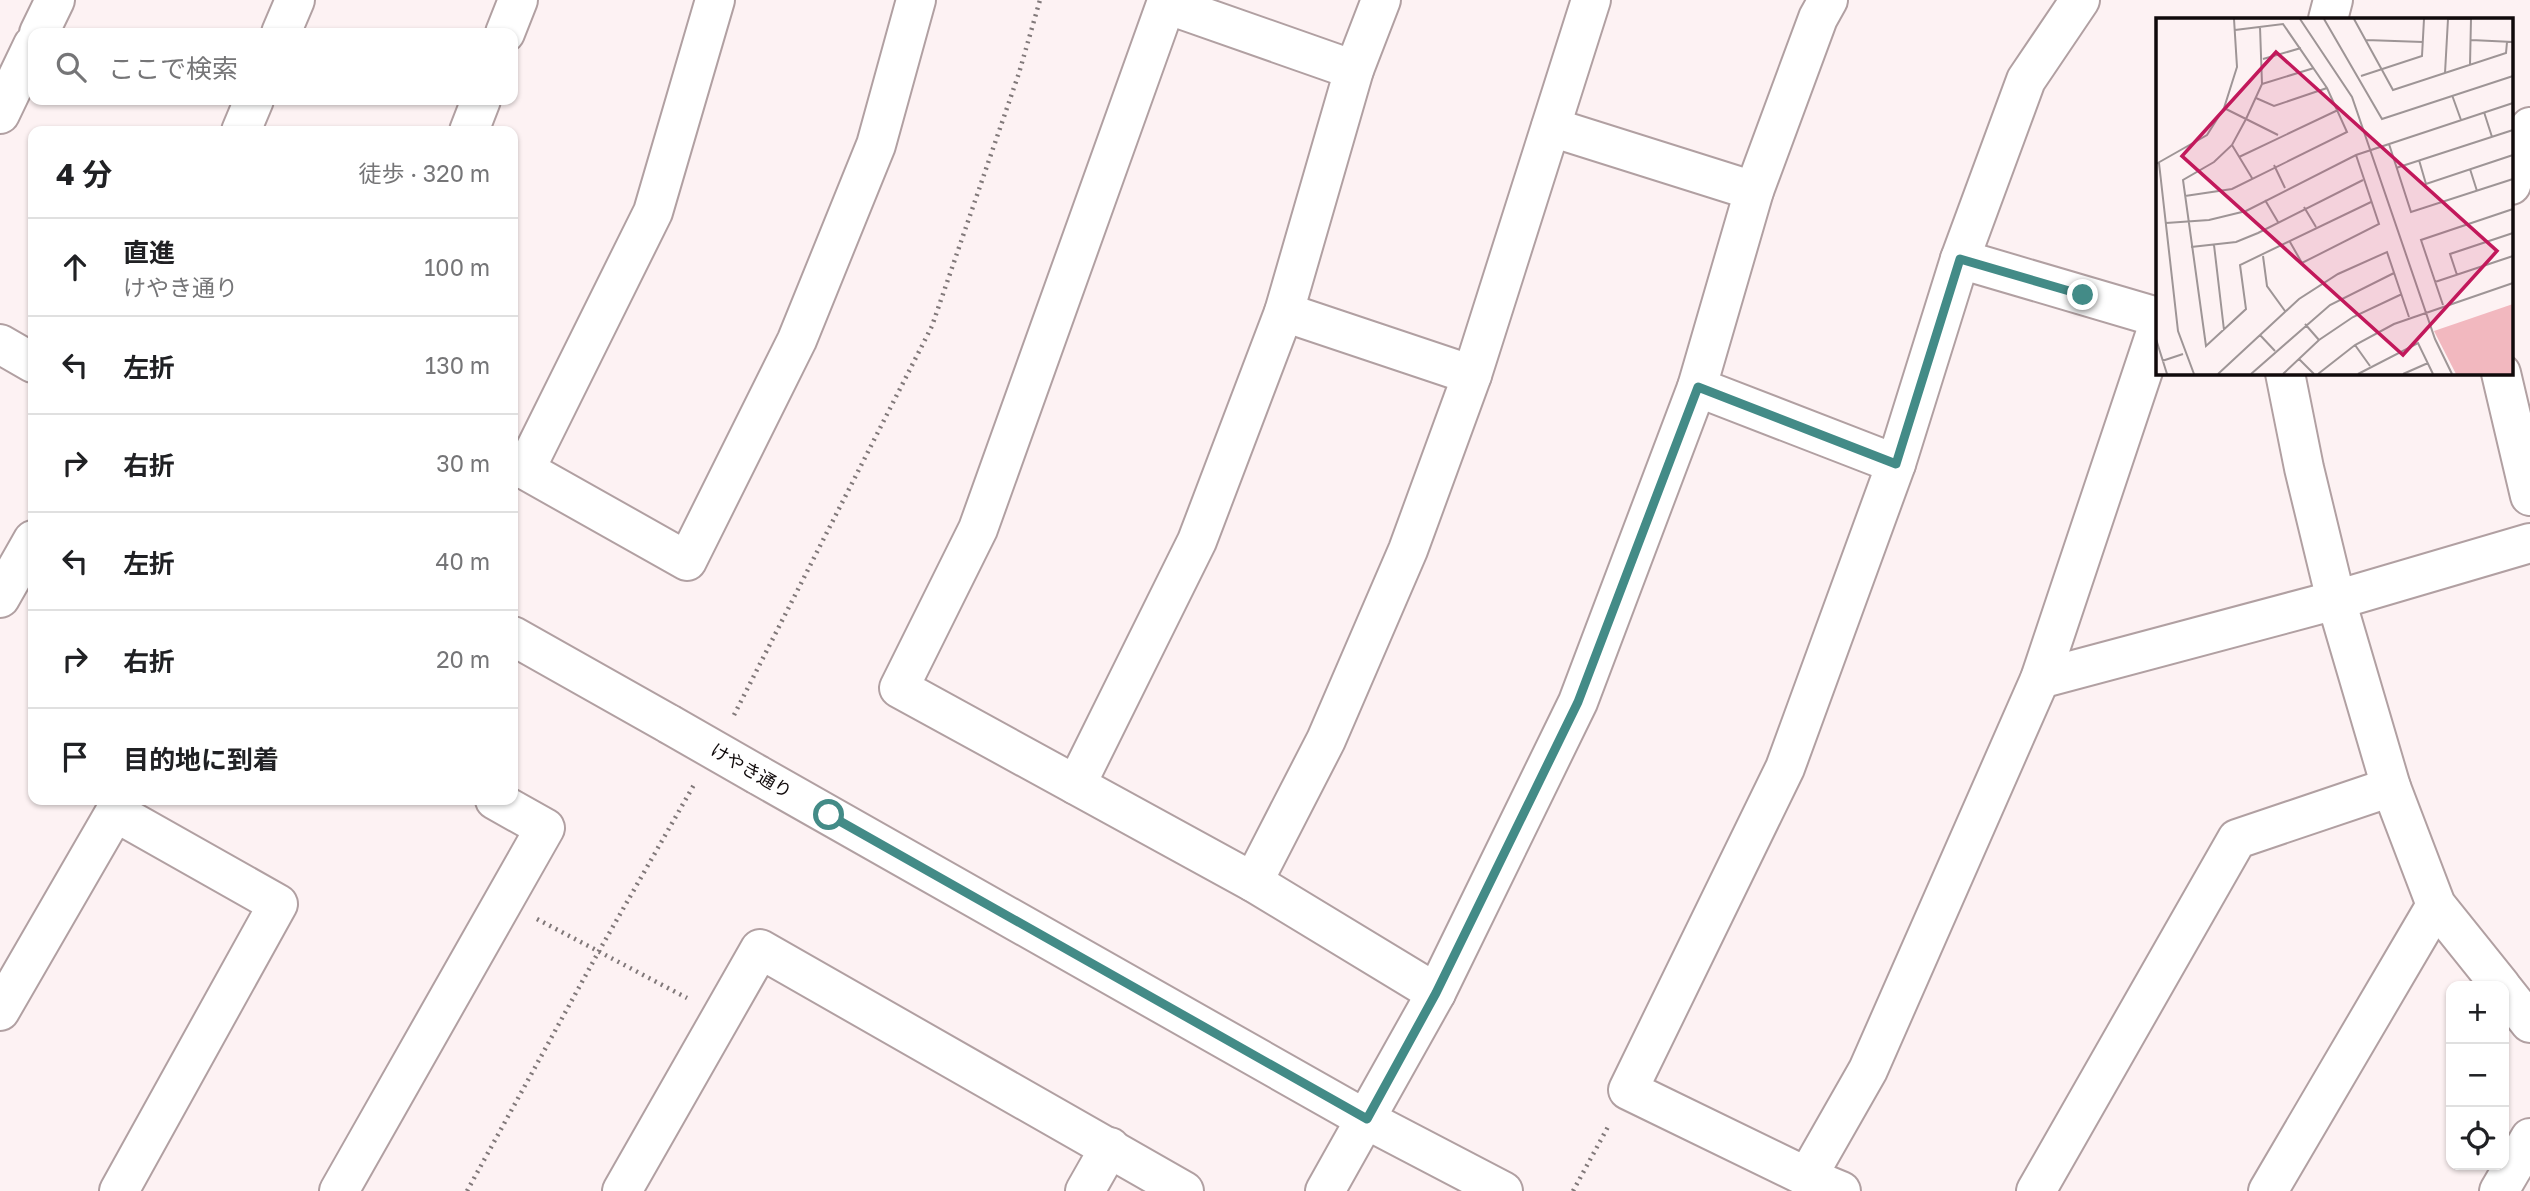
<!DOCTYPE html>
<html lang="ja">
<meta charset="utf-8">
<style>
:root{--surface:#fff;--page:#f6f6f6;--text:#202124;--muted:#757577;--line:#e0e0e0}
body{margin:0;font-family:"Golos Text","Noto Sans JP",sans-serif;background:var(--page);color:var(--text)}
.controls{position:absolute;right:21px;bottom:21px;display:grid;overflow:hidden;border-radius:14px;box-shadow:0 2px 5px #0004}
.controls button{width:63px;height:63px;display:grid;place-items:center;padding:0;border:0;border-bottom:2px solid var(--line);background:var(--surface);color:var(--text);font:35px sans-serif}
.stop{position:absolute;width:21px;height:21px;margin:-16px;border:5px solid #438b87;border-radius:50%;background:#fff}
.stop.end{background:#438b87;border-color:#fff;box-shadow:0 2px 7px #0008}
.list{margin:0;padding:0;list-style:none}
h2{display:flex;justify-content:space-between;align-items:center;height:91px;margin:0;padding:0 28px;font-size:30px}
h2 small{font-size:23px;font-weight:400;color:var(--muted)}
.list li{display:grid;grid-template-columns:46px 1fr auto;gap:21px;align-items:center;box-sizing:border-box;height:98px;padding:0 28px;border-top:2px solid var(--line)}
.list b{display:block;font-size:26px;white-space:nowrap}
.list p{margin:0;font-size:23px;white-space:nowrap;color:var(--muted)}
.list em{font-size:23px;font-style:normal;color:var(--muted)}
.icon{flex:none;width:38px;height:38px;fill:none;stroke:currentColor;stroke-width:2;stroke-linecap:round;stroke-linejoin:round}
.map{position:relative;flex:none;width:2530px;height:1191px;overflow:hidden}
.search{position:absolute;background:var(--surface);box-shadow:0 2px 5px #0004;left:28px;top:28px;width:490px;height:77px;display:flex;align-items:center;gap:18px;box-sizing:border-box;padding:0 24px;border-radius:14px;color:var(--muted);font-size:26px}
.panel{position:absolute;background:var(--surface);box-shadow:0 2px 5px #0004;left:28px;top:126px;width:490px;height:679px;border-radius:14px}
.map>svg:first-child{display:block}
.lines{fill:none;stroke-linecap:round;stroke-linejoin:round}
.minor-casing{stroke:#b1a0a2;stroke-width:42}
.path{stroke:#807879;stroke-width:4.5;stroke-dasharray:2 5;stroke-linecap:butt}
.minor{stroke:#fff;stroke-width:38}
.minor-bridge-casing{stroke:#b1a0a2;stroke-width:42;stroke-linecap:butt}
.minor-bridge{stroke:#fff;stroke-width:38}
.route{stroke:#438b87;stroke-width:9}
.labels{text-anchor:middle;stroke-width:5;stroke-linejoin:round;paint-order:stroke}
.street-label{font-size:18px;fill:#100a0b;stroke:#fff}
.inset-road{fill:none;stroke:#9e9596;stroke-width:2}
.view{fill:#c2185b;fill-opacity:0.15;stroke:#c2185b;stroke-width:3.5}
.inset-edge{fill:none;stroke:#100a0b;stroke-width:3.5}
</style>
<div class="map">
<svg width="2530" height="1191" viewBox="0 0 2530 1191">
<rect width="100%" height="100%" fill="#fdf2f3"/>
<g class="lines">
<defs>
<g id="minor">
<path d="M2328,19L2333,0"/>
<path d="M39,33L55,0"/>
<path d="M281,33L295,0"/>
<path d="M505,33L518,0"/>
<path d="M1354,70L1166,4L978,529L899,688L1253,882L1436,993"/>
<path d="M0,114L33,45"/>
<path d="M1551,127L1754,191"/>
<path d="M241,131L254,100"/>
<path d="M469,131L481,100"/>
<path d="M2511,185L2530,127"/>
<path d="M1960,259L2157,317"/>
<path d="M1284,312L1472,375"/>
<path d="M0,344L33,363"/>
<path d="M2285,373L2304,468L2336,600L2391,787L2436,905L2501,986"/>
<path d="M2501,373L2530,496"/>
<path d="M1697,387L1896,464"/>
<path d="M513,463L687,561L797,340L876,145L916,0"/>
<path d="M525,470L653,212L715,0"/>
<path d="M0,598L33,540"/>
<path d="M513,636L669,724"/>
<path d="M2040,679L2336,600L2530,543"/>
<path d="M758,775L1367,1120L1503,1191"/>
<path d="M1076,785L1197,541L1284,312L1354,70L1381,0"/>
<path d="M115,812L278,904L119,1191"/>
<path d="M1253,882L1326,740L1408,550L1472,375L1591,0"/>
<path d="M2504,990L2530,1023"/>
<path d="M0,1011L122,800"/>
<path d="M1807,1177L1868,1070L2040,679L2157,329"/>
<path d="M339,1191L545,828L495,800"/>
<path d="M622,1191L760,949L1184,1191"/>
<path d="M1085,1191L1110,1147"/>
<path d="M1325,1191L1436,993L1578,702L1697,387L1754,191L1818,18L1828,0"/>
<path d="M1841,1191L1807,1177L1628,1090L1785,768L1896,464L1960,259L2026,80L2080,0"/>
<path d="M2036,1191L2237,839L2391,787"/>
<path d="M2268,1191L2436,905"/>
<path d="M2499,1191L2530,1138"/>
</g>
</defs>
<use href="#minor" class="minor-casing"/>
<g class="path">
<path d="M734,715L932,326L1019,73L1040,0"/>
<path d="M537,919L687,998"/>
<path d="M467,1191L599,951L695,783"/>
<path d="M1573,1191L1609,1125"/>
</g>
<use href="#minor" class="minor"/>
<defs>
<path id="minor-bridge" d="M669,724L758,775"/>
</defs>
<use href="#minor-bridge" class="minor-bridge-casing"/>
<use href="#minor-bridge" class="minor-bridge"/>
</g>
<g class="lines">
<path class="route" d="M829,815L1367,1119L1436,993L1578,702L1698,387L1896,464L1960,259L2083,295"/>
</g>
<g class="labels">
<g class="street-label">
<text transform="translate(751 771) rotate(30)" y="6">けやき通り</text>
</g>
</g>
<g transform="translate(2156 18)">
<rect width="357" height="357" fill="#fdf2f3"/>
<path d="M357,286V356H300L278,313Z" fill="#f2b8bf"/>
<path class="inset-road" d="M144,1L196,79L279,321L296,356M168,1L226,101L357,58M198,1L237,72L350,35L351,24M291,1H315M104,9L106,66L90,101L76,127L58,144L27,162L50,328L90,291L84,247L215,184M210,22L267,24M315,22L357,24M107,41L145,30M314,47L315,1M289,55L292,1M205,58L266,38L268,1M106,66L158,50M296,77L305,102M100,80L118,88L171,70M68,90L122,117M328,94L336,119M233,126L255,194L357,161M76,127L96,160M83,139L182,92M263,142L270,166L357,137M3,145L22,313L38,356M0,146L51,117L68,90L81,49L78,1M118,147L129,170M240,150L357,112M314,151L321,173M29,178L76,171L191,114L171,70L127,6L79,12M109,182L122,204M148,189L160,209M10,205L53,202L90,193L200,137L357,85M134,224L146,245L223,206L200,137M58,227L68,312M35,229L80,224L102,215L207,162M107,238L111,268L129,293M301,257L294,236L357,215M279,264L357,238M287,287L265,222L357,191M149,306L163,322M104,317L119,333M0,321L11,356M199,327L214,348M143,341L158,356M6,343L27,336M62,356L143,281L182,256L231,234L253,299M95,356L174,287L238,255M127,356L163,322L197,299L246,276M162,356L199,327L238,306L357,265M202,356L262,325L277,356M247,356L272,345"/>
<path class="view" d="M120,34L341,233L247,337L26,138Z"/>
<rect width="357" height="357" class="inset-edge"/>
</g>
</svg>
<div class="controls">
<button>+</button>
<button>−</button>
<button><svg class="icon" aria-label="locate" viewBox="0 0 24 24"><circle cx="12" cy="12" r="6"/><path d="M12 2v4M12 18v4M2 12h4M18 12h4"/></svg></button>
</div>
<div class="stop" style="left:829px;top:815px"></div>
<div class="stop end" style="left:2083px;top:295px"></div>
<div class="search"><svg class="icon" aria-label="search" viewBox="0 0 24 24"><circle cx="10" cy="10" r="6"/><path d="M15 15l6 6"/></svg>ここで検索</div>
<section class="panel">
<h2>4 分<small>徒歩 · 320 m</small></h2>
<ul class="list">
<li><svg class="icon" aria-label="ahead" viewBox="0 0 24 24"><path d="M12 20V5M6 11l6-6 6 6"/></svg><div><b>直進</b><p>けやき通り</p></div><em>100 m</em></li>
<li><svg class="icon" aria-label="left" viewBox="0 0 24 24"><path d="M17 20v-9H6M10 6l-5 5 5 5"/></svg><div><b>左折</b></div><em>130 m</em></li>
<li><svg class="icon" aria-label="right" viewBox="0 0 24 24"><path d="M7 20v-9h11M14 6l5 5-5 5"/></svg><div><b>右折</b></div><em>30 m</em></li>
<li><svg class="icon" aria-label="left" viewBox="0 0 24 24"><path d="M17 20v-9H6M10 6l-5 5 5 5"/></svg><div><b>左折</b></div><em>40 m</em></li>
<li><svg class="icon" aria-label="right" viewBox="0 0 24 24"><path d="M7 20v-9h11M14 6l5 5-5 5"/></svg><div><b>右折</b></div><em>20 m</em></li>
<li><svg class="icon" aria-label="arrive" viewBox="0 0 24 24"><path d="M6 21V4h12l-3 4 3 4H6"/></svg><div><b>目的地に到着</b></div></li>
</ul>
</section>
</div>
